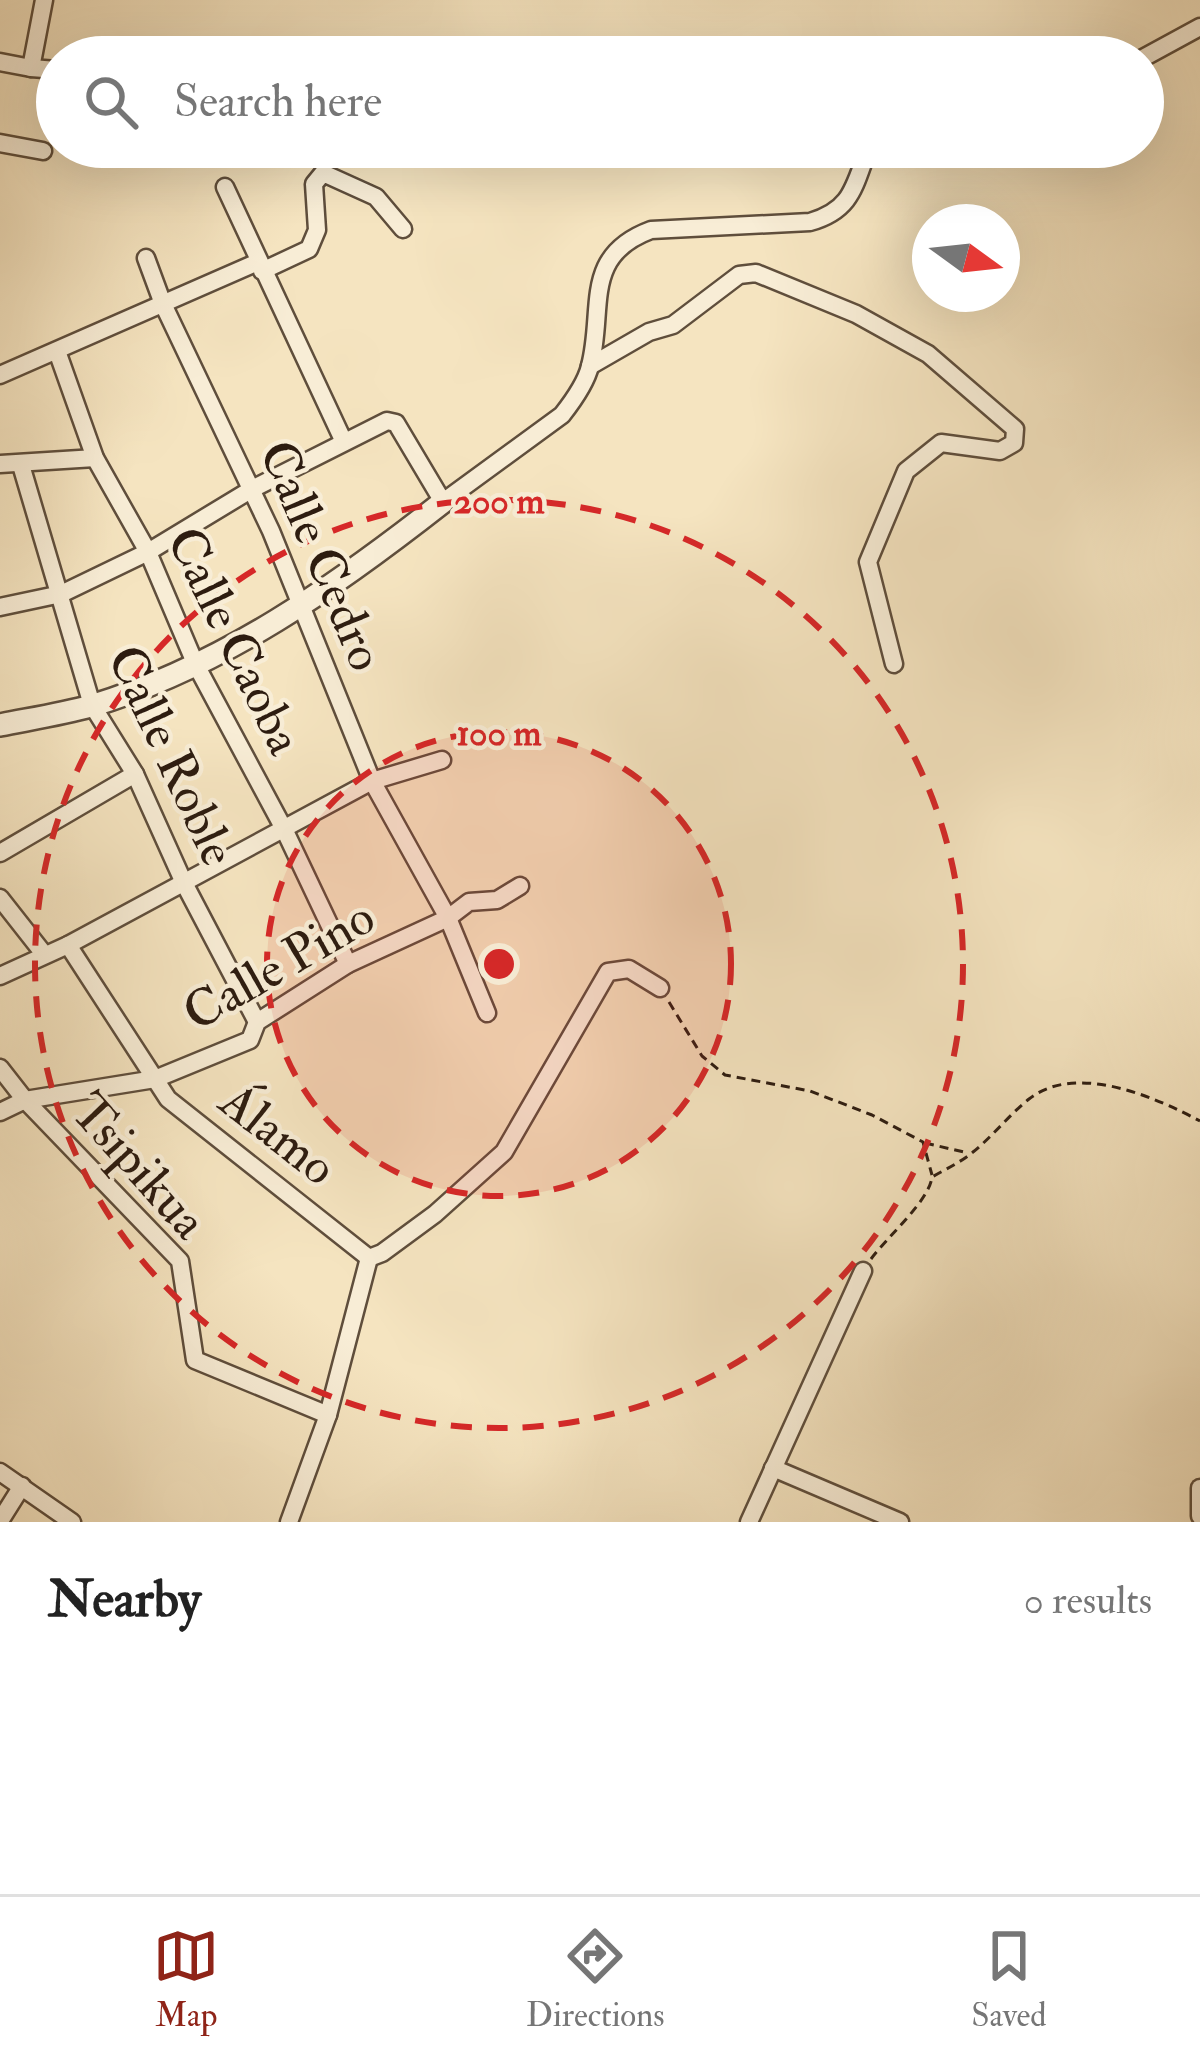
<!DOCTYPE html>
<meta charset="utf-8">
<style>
:root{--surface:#fff;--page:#f6f6f6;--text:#222;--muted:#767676;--line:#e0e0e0;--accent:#8f2418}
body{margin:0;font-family:"IM FELL Double Pica",serif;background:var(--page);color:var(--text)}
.compass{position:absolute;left:912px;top:204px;width:108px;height:108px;border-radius:50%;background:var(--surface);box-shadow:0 12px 48px #0002;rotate:105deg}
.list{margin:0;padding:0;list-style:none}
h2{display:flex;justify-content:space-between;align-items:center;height:156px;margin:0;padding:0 48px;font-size:51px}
h2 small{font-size:39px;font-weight:400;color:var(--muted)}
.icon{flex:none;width:66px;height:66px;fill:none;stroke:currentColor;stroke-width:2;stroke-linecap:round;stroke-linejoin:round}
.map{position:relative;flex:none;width:1200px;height:1522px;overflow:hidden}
.search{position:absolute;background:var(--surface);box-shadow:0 12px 48px #0002;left:36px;right:36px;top:36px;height:132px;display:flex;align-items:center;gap:30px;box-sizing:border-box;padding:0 42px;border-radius:66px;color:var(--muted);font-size:45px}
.sheet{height:372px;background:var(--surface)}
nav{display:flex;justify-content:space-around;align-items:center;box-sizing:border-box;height:168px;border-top:3px solid var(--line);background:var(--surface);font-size:33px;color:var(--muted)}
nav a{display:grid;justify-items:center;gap:6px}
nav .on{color:var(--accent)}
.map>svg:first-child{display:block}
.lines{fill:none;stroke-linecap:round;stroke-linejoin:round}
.minor-casing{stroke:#5f4e3c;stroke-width:21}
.tertiary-casing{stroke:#5f4e3c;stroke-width:26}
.path{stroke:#2d1c10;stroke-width:3;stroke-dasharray:9 6;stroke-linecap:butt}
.minor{stroke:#f8edd6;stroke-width:16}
.tertiary{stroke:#f8edd6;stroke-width:21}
.ring{fill:none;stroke:#d62828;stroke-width:6;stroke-dasharray:21 15}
.labels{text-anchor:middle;stroke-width:9;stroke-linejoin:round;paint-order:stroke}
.street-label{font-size:51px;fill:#2d1c10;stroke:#f8edd6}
.centre{fill:#d62828;stroke:#f8edd6;stroke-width:6}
.ring-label{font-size:36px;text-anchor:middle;font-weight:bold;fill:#d62828;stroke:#f8edd6;stroke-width:9;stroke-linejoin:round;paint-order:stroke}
</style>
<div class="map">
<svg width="1200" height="1522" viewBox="0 0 1200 1522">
<rect width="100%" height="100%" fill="#f5e4c0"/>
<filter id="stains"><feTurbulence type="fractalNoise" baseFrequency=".00167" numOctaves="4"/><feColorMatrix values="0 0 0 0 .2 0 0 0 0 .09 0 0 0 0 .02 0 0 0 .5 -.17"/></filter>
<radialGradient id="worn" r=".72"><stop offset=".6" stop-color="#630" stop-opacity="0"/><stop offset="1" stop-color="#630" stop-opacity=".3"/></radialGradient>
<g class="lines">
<defs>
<g id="minor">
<path d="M44,0L31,68L57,70"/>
<path d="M1143,58L1200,27"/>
<path d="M0,62L31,68"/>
<path d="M0,143L43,151"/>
<path d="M225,187L344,442"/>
<path d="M146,258L163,304L271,531L372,781L448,918L487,1013"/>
<path d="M262,271L309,249L317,230L314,184L323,173L376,197L403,229"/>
<path d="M57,351L95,458L148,552L195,663L284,829L348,964"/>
<path d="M590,366L649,332L673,325L739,275L756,273L856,314L928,354L1015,429L1014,443L1000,451L941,443L906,471L868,562L894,664"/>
<path d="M0,375L258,262"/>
<path d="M0,464L95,458"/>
<path d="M21,465L92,705L135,774L184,883L257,1022"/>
<path d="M0,607L61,594L148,552L252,489L387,421L396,423L443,502L562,415C573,401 586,383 590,366C605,309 581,256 651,230L810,222C853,210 854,185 869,147"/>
<path d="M0,853L135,774"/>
<path d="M0,898L44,954"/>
<path d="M68,945L168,1099L369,1258"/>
<path d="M0,976L68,945L372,781L442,760"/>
<path d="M0,1068L25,1100L180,1261L195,1360L328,1415"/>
<path d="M0,1112L25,1100L155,1079L250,1040L257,1022L348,964L448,918L469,902L497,900L520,886"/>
<path d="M369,1258L382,1253L435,1214L504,1152L608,972L629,969L660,988"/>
<path d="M773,1468L900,1522"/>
<path d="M0,1472L72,1522"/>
<path d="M1200,1488V1516"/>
<path d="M0,1521L22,1486"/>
<path d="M289,1522L328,1415L369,1258"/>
<path d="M749,1522L863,1271"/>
</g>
<path id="tertiary" d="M0,725C30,719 62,714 91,706C223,666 336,586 443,502"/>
</defs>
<use href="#minor" class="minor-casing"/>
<use href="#tertiary" class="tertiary-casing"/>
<g class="path">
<path d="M669,1002L702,1056L725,1075L810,1091L872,1115L923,1142L932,1175"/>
<path d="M925,1143L968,1153"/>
<path d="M871,1259C888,1236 929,1201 932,1177C946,1169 961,1162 973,1152C993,1136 1009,1115 1029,1099C1076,1062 1155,1097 1200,1121"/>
</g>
<use href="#minor" class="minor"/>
<use href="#tertiary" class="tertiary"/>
</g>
<circle cx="499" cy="964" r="232" fill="#d62828" fill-opacity=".12"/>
<g class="ring">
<circle cx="499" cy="964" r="232"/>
<circle cx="499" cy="964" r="464"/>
</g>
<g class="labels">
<g class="street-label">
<text transform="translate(323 555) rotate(67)" y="18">Calle Cedro</text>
<text transform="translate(236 640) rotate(64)" y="18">Calle Caoba</text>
<text transform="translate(173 755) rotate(65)" y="18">Calle Roble</text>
<text transform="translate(278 964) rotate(-30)" y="18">Calle Pino</text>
<text transform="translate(279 1133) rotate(38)" y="18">Álamo</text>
<text transform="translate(140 1165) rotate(48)" y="18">Tsipikua</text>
</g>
</g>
<circle cx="499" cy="964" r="18" class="centre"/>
<g class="ring-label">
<text x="499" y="513">200 m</text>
<text x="499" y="745">100 m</text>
</g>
<rect width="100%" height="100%" filter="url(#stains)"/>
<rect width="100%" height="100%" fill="url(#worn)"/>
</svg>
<svg class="compass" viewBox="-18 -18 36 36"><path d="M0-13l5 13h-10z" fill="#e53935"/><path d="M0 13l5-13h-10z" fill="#767676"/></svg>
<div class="search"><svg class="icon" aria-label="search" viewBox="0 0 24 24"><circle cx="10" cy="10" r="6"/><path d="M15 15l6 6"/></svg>Search here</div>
</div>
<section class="sheet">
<h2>Nearby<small>0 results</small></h2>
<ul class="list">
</ul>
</section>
<nav>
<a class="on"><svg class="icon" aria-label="map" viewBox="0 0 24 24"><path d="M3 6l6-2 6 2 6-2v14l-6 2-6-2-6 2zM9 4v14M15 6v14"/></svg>Map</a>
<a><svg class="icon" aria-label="directions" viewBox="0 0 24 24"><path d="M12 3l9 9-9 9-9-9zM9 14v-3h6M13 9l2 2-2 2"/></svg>Directions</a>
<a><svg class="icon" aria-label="saved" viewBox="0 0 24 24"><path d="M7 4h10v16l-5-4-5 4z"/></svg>Saved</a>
</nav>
